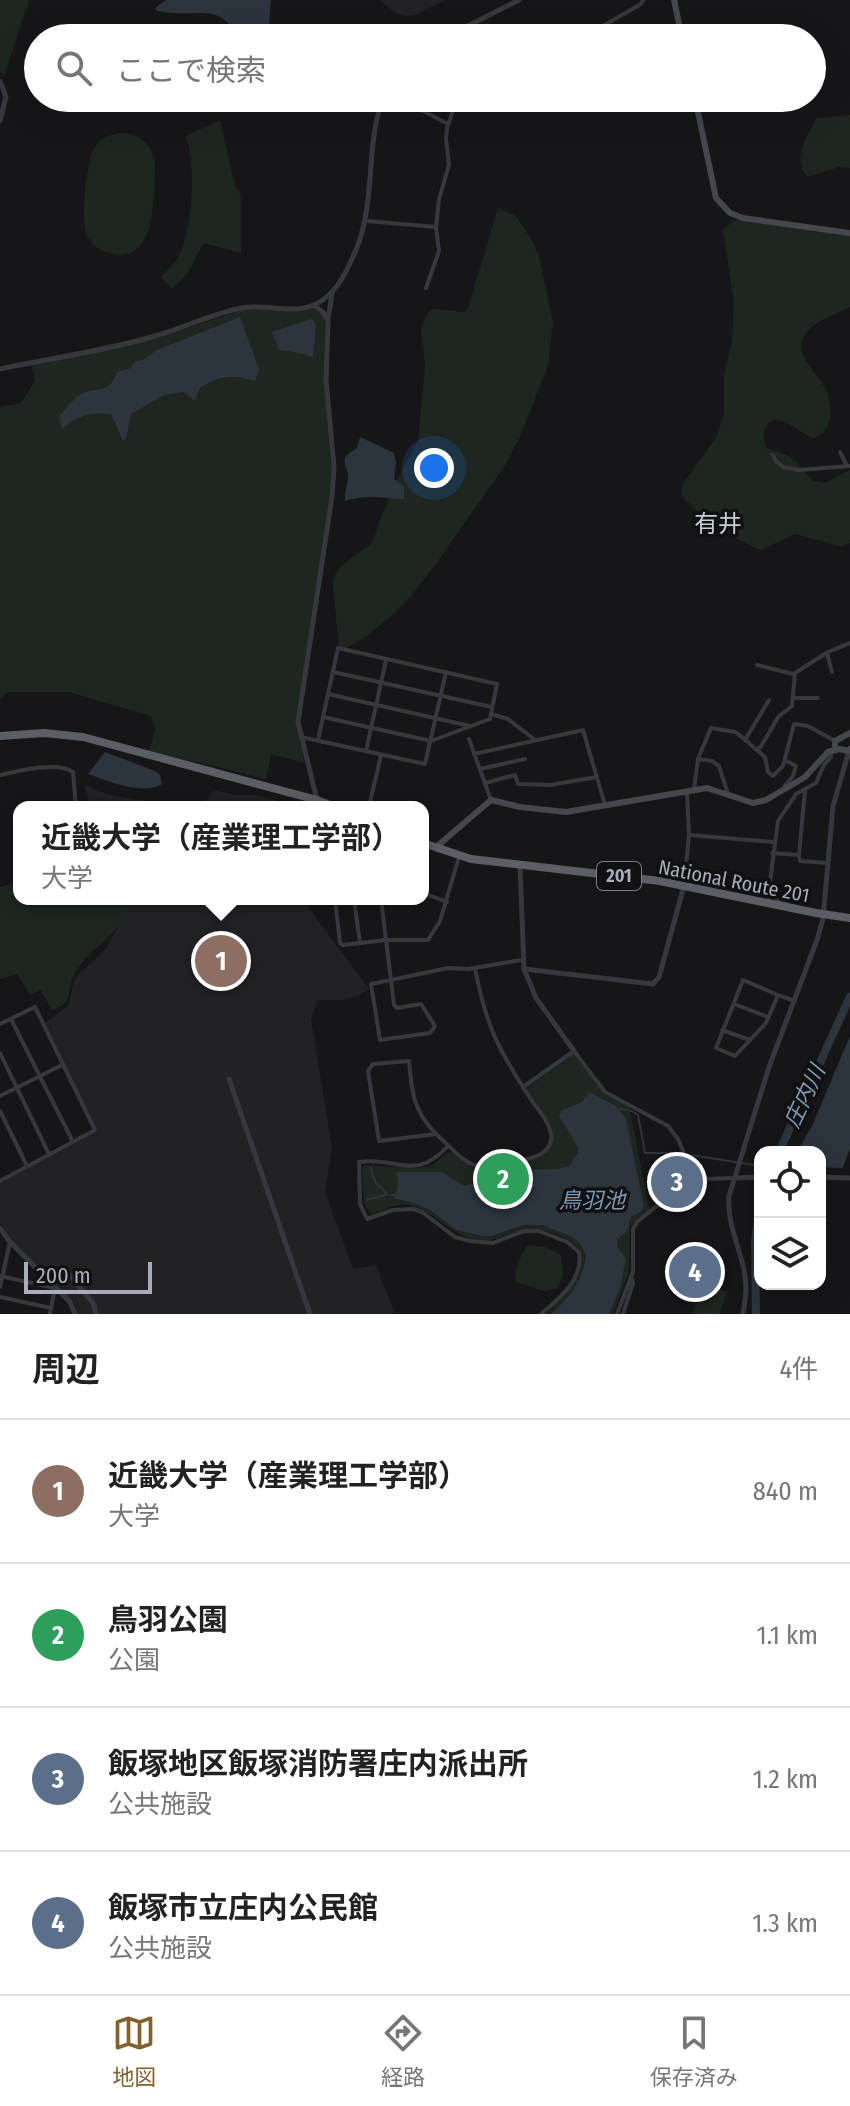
<!DOCTYPE html>
<html lang="ja">
<meta charset="utf-8">
<style>
:root{--surface:#fff;--page:#f6f6f6;--text:#222;--muted:#767676;--line:#e0e0e0;--accent:#80622a}
body{margin:0;font-family:"Fira Sans Condensed","Noto Sans JP",sans-serif;background:var(--page);color:var(--text)}
.controls{position:absolute;right:24px;bottom:24px;display:grid;overflow:hidden;border-radius:16px;box-shadow:0 8px 32px #0002}
.controls button{width:72px;height:72px;display:grid;place-items:center;padding:0;border:0;border-bottom:2px solid var(--line);background:var(--surface);color:var(--text);font:40px sans-serif}
.scale{position:absolute;left:24px;bottom:20px;width:128px;box-sizing:border-box;padding-left:8px;border:4px solid #a8adb8;border-top:0;font-size:22px;line-height:28px;white-space:nowrap;color:#a8adb8;-webkit-text-stroke:6px #111113;paint-order:stroke}
.you{position:absolute;left:434px;top:468px;width:28px;height:28px;margin:-20px;border:6px solid #fff;border-radius:50%;background:#1a73e8;box-shadow:0 0 0 12px #1a73e833}
.badge{display:grid;place-items:center;width:52px;height:52px;border-radius:50%;background:var(--accent);color:#fff;font-size:26px;font-weight:700}
.pin{position:absolute;translate:-50% -50%;border:4px solid #fff;box-shadow:0 2px 8px #0006}
.popup{position:absolute;left:13px;top:801px;width:416px;height:104px;box-sizing:border-box;display:grid;place-content:center;border-radius:16px;background:var(--surface);filter:drop-shadow(0 2px 6px #0005);font-size:26px;white-space:nowrap;color:var(--muted)}
.popup b{font-size:30px;color:var(--text)}
.popup::after{content:'';position:absolute;left:50%;top:100%;margin-left:-16px;border:16px solid transparent;border-top-color:var(--surface)}
.list{margin:0;padding:0;list-style:none}
h2{display:flex;justify-content:space-between;align-items:center;height:104px;margin:0;padding:0 32px;font-size:34px}
h2 small{font-size:26px;font-weight:400;color:var(--muted)}
.list li{display:grid;grid-template-columns:52px 1fr auto;gap:24px;align-items:center;box-sizing:border-box;height:144px;padding:0 32px;border-top:2px solid var(--line)}
.list b{display:block;font-size:30px;white-space:nowrap}
.list p{margin:0;font-size:26px;white-space:nowrap;color:var(--muted)}
.list em{font-size:26px;font-style:normal;color:var(--muted)}
.icon{flex:none;width:44px;height:44px;fill:none;stroke:currentColor;stroke-width:2;stroke-linecap:round;stroke-linejoin:round}
.map{position:relative;flex:none;width:850px;height:1314px;overflow:hidden}
.search{position:absolute;background:var(--surface);box-shadow:0 8px 32px #0002;left:24px;right:24px;top:24px;height:88px;display:flex;align-items:center;gap:20px;box-sizing:border-box;padding:0 28px;border-radius:44px;color:var(--muted);font-size:30px}
.sheet{height:680px;background:var(--surface)}
nav{display:flex;justify-content:space-around;align-items:center;box-sizing:border-box;height:112px;border-top:2px solid var(--line);background:var(--surface);font-size:22px;color:var(--muted)}
nav a{display:grid;justify-items:center;gap:4px}
nav .on{color:var(--accent)}
.map>svg:first-child{display:block}
.built{fill:#222225}
.green{fill:#1e261f}
.water{fill:#2c353c}
.lines{fill:none;stroke-linecap:round;stroke-linejoin:round}
.stream{stroke:#2c353c;stroke-width:2}
.river{stroke:#2c353c;stroke-width:8}
.minor{stroke:#37383d;stroke-width:4}
.tertiary{stroke:#37383d;stroke-width:5}
.secondary{stroke:#45474d;stroke-width:6}
.trunk{stroke:#5b5e65;stroke-width:8}
.labels{text-anchor:middle;stroke-width:7;stroke-linejoin:round;paint-order:stroke}
.shield{fill:#111113;stroke:#7b7e86;stroke-width:2}
.shield-label{font-size:18px;font-weight:bold;fill:#a8adb8}
.street-label{font-size:20px;fill:#a8adb8;stroke:#111113}
.water-label{font-size:22px;font-style:italic;fill:#7f9bb3;stroke:#111113}
.quarter-label{font-size:24px;fill:#c9ccd4;stroke:#111113}
</style>
<div class="map">
<svg width="850" height="1314" viewBox="0 0 850 1314">
<rect width="100%" height="100%" fill="#161618"/>
<g class="built">
<path d="M379,0H445L415,15L405,16L396,13Z"/>
<path d="M84,785L109,795L146,801L148,807H91Z"/>
<path d="M214,790L235,795H255L300,807H201Z"/>
<path d="M130,899H302L369,989L358,996L343,1000H318L311,1019L332,1148L325,1192L353,1269L376,1265L395,1314H78L74,1303L13,1242L4,1229L0,1222V1183L97,1131L45,1023L68,1006L75,978L105,950L120,923L115,906Z"/>
</g>
<g class="green">
<path d="M0,0H29L4,77L0,71Z"/>
<path d="M850,115V168L839,167L807,177C792,159 807,136 816,118Z"/>
<path d="M220,120L235,186L241,194V253L203,243L188,273L172,289L161,277C169,269 177,262 181,251C193,223 196,165 186,136Z"/>
<path d="M119,133C141,133 154,145 155,167C153,196 158,267 108,253C98,250 90,243 86,233C81,217 86,156 97,144C103,137 111,135 119,133Z"/>
<path d="M498,208L516,216L533,242L539,256L553,322L548,366L519,439L504,467L433,568L412,595L390,617L366,637L343,650L339,648L333,584L335,575L342,565L372,543L391,491L418,441L425,366L421,329L427,314L432,309L465,312L468,308Z"/>
<path d="M758,217L817,227L850,236V307C837,314 815,321 806,333C792,351 813,369 822,383C833,401 836,429 814,438C800,435 774,405 765,429C762,436 764,442 766,448C797,457 793,459 813,481L825,483L850,470V543L842,547L795,534L761,550C739,542 694,513 681,494L684,482L716,438L724,413V374L732,341L734,303L723,230L733,221Z"/>
<path d="M255,308L291,312L311,308L321,313L325,320L324,379L331,467L330,492L296,723L305,763L271,754L266,780C227,768 188,761 149,751L155,730L151,716L69,692H8L0,700V407L21,403L35,381L31,365L155,339L241,310Z"/>
<path d="M19,881V899H128C129,933 87,947 74,975C65,994 76,1000 52,1011L41,990L30,995L17,974L0,979V887Z"/>
<path d="M571,1055H575L604,1094L629,1107L649,1207V1210L630,1226L629,1272L613,1314H545C563,1298 588,1276 580,1249C561,1232 537,1225 512,1233C500,1237 490,1242 477,1240C446,1235 425,1198 394,1206C386,1208 379,1212 371,1215L364,1203L362,1167L365,1165L419,1168L433,1165L448,1152L453,1153L472,1167L484,1170L544,1154L552,1143V1130L526,1089Z"/>
<path d="M528,1245L545,1247L561,1255L563,1276L558,1288L544,1291L515,1282C515,1270 520,1254 528,1245Z"/>
<path d="M704,1283L727,1292L719,1314H693Z"/>
</g>
<g class="water">
<path d="M166,0H271L268,35L258,38H240C215,0 204,19 157,11L155,8Z"/>
<path d="M240,317L259,369L255,381C232,374 220,375 200,388L195,401L183,392L164,395L131,414L126,439L123,441L111,414C93,411 74,417 62,429L59,416C65,410 70,403 77,397C92,384 109,398 117,372L131,368L134,362L145,359L157,350Z"/>
<path d="M311,319L316,324L313,357C302,353 290,351 279,350L272,332Z"/>
<path d="M360,437L394,453L396,462L394,479L404,486V499C382,498 368,494 345,501C344,491 349,483 348,474C344,458 341,458 357,448Z"/>
<path d="M105,752L155,771L160,775L162,784C143,796 108,781 88,774Z"/>
<path d="M850,1036V1148L843,1168L820,1167V1152H797L813,1124Z"/>
<path d="M589,1092L616,1106L626,1119L644,1206L640,1212L631,1217L627,1231L617,1240V1246L626,1259L620,1288L609,1314H551C570,1297 582,1282 586,1256L580,1243L568,1235L542,1225H523L491,1236H481L457,1230L430,1210L414,1203L394,1198L398,1185L397,1172H442L464,1186L513,1170L558,1169L569,1166L578,1153V1147L559,1116L562,1110L582,1102Z"/>
</g>
<g class="lines">
<g class="stream">
<path d="M620,1109L632,1111L638,1115L645,1153H679L760,1166"/>
<path d="M371,1167L372,1174"/>
<path d="M373,1176L376,1183L387,1194"/>
<path d="M391,1195H395"/>
<path d="M367,1200L385,1195"/>
</g>
<g class="river">
<path d="M779,1152L850,997"/>
<path d="M756,1314L755,1241L760,1204"/>
</g>
<g class="minor">
<path d="M582,38L641,4L643,0"/>
<path d="M398,98L448,124"/>
<path d="M366,221L436,227"/>
<path d="M426,288L439,251L436,227L439,199L449,165L446,139L447,128L453,110L466,98"/>
<path d="M840,452L846,464"/>
<path d="M773,455L776,461L783,467L799,470L850,466"/>
<path d="M827,653L832,672"/>
<path d="M757,665L793,674"/>
<path d="M333,672L492,707"/>
<path d="M328,694L470,726"/>
<path d="M793,698H818"/>
<path d="M491,714L508,719L535,740"/>
<path d="M301,737L425,764L446,672"/>
<path d="M469,739L491,800"/>
<path d="M318,740L338,648L497,684L490,719L431,741L323,717"/>
<path d="M745,740L769,700"/>
<path d="M755,749L760,748L779,716L792,706L795,673L828,652L850,643"/>
<path d="M366,751L386,660"/>
<path d="M474,754L583,730L605,805"/>
<path d="M698,759L712,761L719,766L728,794"/>
<path d="M480,769L525,759"/>
<path d="M0,775C18,771 58,761 73,772L76,807"/>
<path d="M485,783L515,775L518,784L550,785L597,777"/>
<path d="M784,787L793,776L796,766L785,760"/>
<path d="M694,789L698,759L711,728L735,732L742,737L765,757L768,772L773,776L783,766L794,724L808,726L835,741"/>
<path d="M369,807L381,755"/>
<path d="M689,835L773,842"/>
<path d="M772,853L799,855L805,790"/>
<path d="M799,855L800,861L827,863"/>
<path d="M459,857L440,921L428,940H386L391,980L448,968L468,969L522,960"/>
<path d="M684,886L689,835L687,793"/>
<path d="M423,893L447,902"/>
<path d="M335,899L340,943L343,945L386,940L381,899"/>
<path d="M354,899L360,943"/>
<path d="M788,904L768,897L778,821L796,794L816,783L824,765L831,757L830,751"/>
<path d="M391,980L394,1005L397,1008L421,1004L435,1026L430,1033L380,1040L371,984Z"/>
<path d="M743,980L778,995L766,1023L735,1056L716,1048Z"/>
<path d="M778,995L795,1001"/>
<path d="M734,1004L768,1017"/>
<path d="M11,1019L73,1142"/>
<path d="M0,1024L35,1007L95,1130L0,1181"/>
<path d="M722,1030L750,1040"/>
<path d="M0,1053L49,1154"/>
<path d="M409,1061C412,1093 413,1110 436,1134L379,1141L368,1071L373,1064Z"/>
<path d="M523,1087L574,1051L605,1092L668,1126L678,1139L689,1165L704,1179"/>
<path d="M0,1096L62,1065"/>
<path d="M0,1111L27,1166"/>
<path d="M436,1134C466,1161 468,1173 510,1163C524,1159 547,1158 551,1141C554,1126 537,1109 530,1098C498,1049 486,1026 475,968"/>
<path d="M448,1146C414,1183 398,1156 359,1162L360,1204L367,1219L393,1210L413,1209L422,1212L455,1237L470,1241L493,1243L524,1231H539L567,1242L579,1252C584,1279 559,1299 541,1314"/>
<path d="M0,1276L55,1288L50,1314"/>
<path d="M0,1287L10,1242"/>
<path d="M0,1297L51,1308"/>
<path d="M617,1314L633,1272V1229L637,1222L654,1208L704,1179L734,1178"/>
<path d="M623,1314L633,1283L632,1279"/>
</g>
<g class="tertiary">
<path d="M444,38L519,0"/>
<path d="M0,81L6,97L0,121"/>
<path d="M314,306L322,311L328,320L326,380L334,467L332,496L298,722L317,800"/>
<path d="M328,319L332,294"/>
<path d="M0,369C52,358 105,351 155,336C184,328 213,313 242,308C267,303 290,315 314,305C334,296 344,277 352,259C378,206 364,148 383,98"/>
<path d="M520,865L524,969L536,998L574,1051"/>
<path d="M524,969L653,984L659,977L684,886"/>
<path d="M229,1079L310,1314"/>
<path d="M820,1177L850,1178"/>
<path d="M734,1178L760,1177"/>
<path d="M0,1228L10,1242L70,1302L75,1314"/>
<path d="M67,1272L93,1303L96,1314"/>
<path d="M743,1314C744,1306 746,1297 746,1289C746,1257 726,1228 729,1196L769,1067L817,940L823,919L833,806L849,751"/>
</g>
<g class="secondary">
<path d="M674,0L682,38"/>
<path d="M695,98L716,198L730,213L743,218L850,233"/>
<path d="M835,749V741L850,733"/>
<path d="M435,848L491,800L520,807L566,812L707,788L753,803L766,800L805,777L828,752L839,749L849,751L850,749"/>
</g>
<g class="trunk">
<path d="M0,736L44,733L83,737L317,800L335,807"/>
<path d="M423,843L471,859L660,881L816,913L850,918"/>
</g>
</g>
<g class="labels">
<rect class="shield" x="597" y="862" width="44" height="28" rx="6"/>
<g class="shield-label">
<text x="619" y="882">201</text>
</g>
<g class="street-label">
<text transform="translate(734 881) rotate(11)" y="7">National Route 201</text>
</g>
<g class="water-label">
<text transform="translate(804 1096) rotate(-65)" y="8">庄内川</text>
<text x="592" y="1208">鳥羽池</text>
</g>
<g class="quarter-label">
<text x="718" y="532">有井</text>
</g>
</g>
</svg>
<div class="controls">
<button><svg class="icon" aria-label="locate" viewBox="0 0 24 24"><circle cx="12" cy="12" r="6"/><path d="M12 2v4M12 18v4M2 12h4M18 12h4"/></svg></button>
<button><svg class="icon" aria-label="layers" viewBox="0 0 24 24"><path d="M12 4l9 5-9 5-9-5zM3 14l9 5 9-5"/></svg></button>
</div>
<div class="scale">200 m</div>
<div class="you"></div>
<div class="pin badge" style="left:221px;top:961px;background:#8d6e63">1</div>
<div class="popup"><b>近畿大学（産業理工学部）</b>大学</div>
<div class="pin badge" style="left:503px;top:1179px;background:#2e9e5b">2</div>
<div class="pin badge" style="left:677px;top:1182px;background:#5c6f8a">3</div>
<div class="pin badge" style="left:695px;top:1272px;background:#5c6f8a">4</div>
<div class="search"><svg class="icon" aria-label="search" viewBox="0 0 24 24"><circle cx="10" cy="10" r="6"/><path d="M15 15l6 6"/></svg>ここで検索</div>
</div>
<section class="sheet">
<h2>周辺<small>4件</small></h2>
<ul class="list">
<li><span class="badge" style="background:#8d6e63">1</span><div><b>近畿大学（産業理工学部）</b><p>大学</p></div><em>840 m</em></li>
<li><span class="badge" style="background:#2e9e5b">2</span><div><b>鳥羽公園</b><p>公園</p></div><em>1.1 km</em></li>
<li><span class="badge" style="background:#5c6f8a">3</span><div><b>飯塚地区飯塚消防署庄内派出所</b><p>公共施設</p></div><em>1.2 km</em></li>
<li><span class="badge" style="background:#5c6f8a">4</span><div><b>飯塚市立庄内公民館</b><p>公共施設</p></div><em>1.3 km</em></li>
</ul>
</section>
<nav>
<a class="on"><svg class="icon" aria-label="map" viewBox="0 0 24 24"><path d="M3 6l6-2 6 2 6-2v14l-6 2-6-2-6 2zM9 4v14M15 6v14"/></svg>地図</a>
<a><svg class="icon" aria-label="directions" viewBox="0 0 24 24"><path d="M12 3l9 9-9 9-9-9zM9 14v-3h6M13 9l2 2-2 2"/></svg>経路</a>
<a><svg class="icon" aria-label="saved" viewBox="0 0 24 24"><path d="M7 4h10v16l-5-4-5 4z"/></svg>保存済み</a>
</nav>
